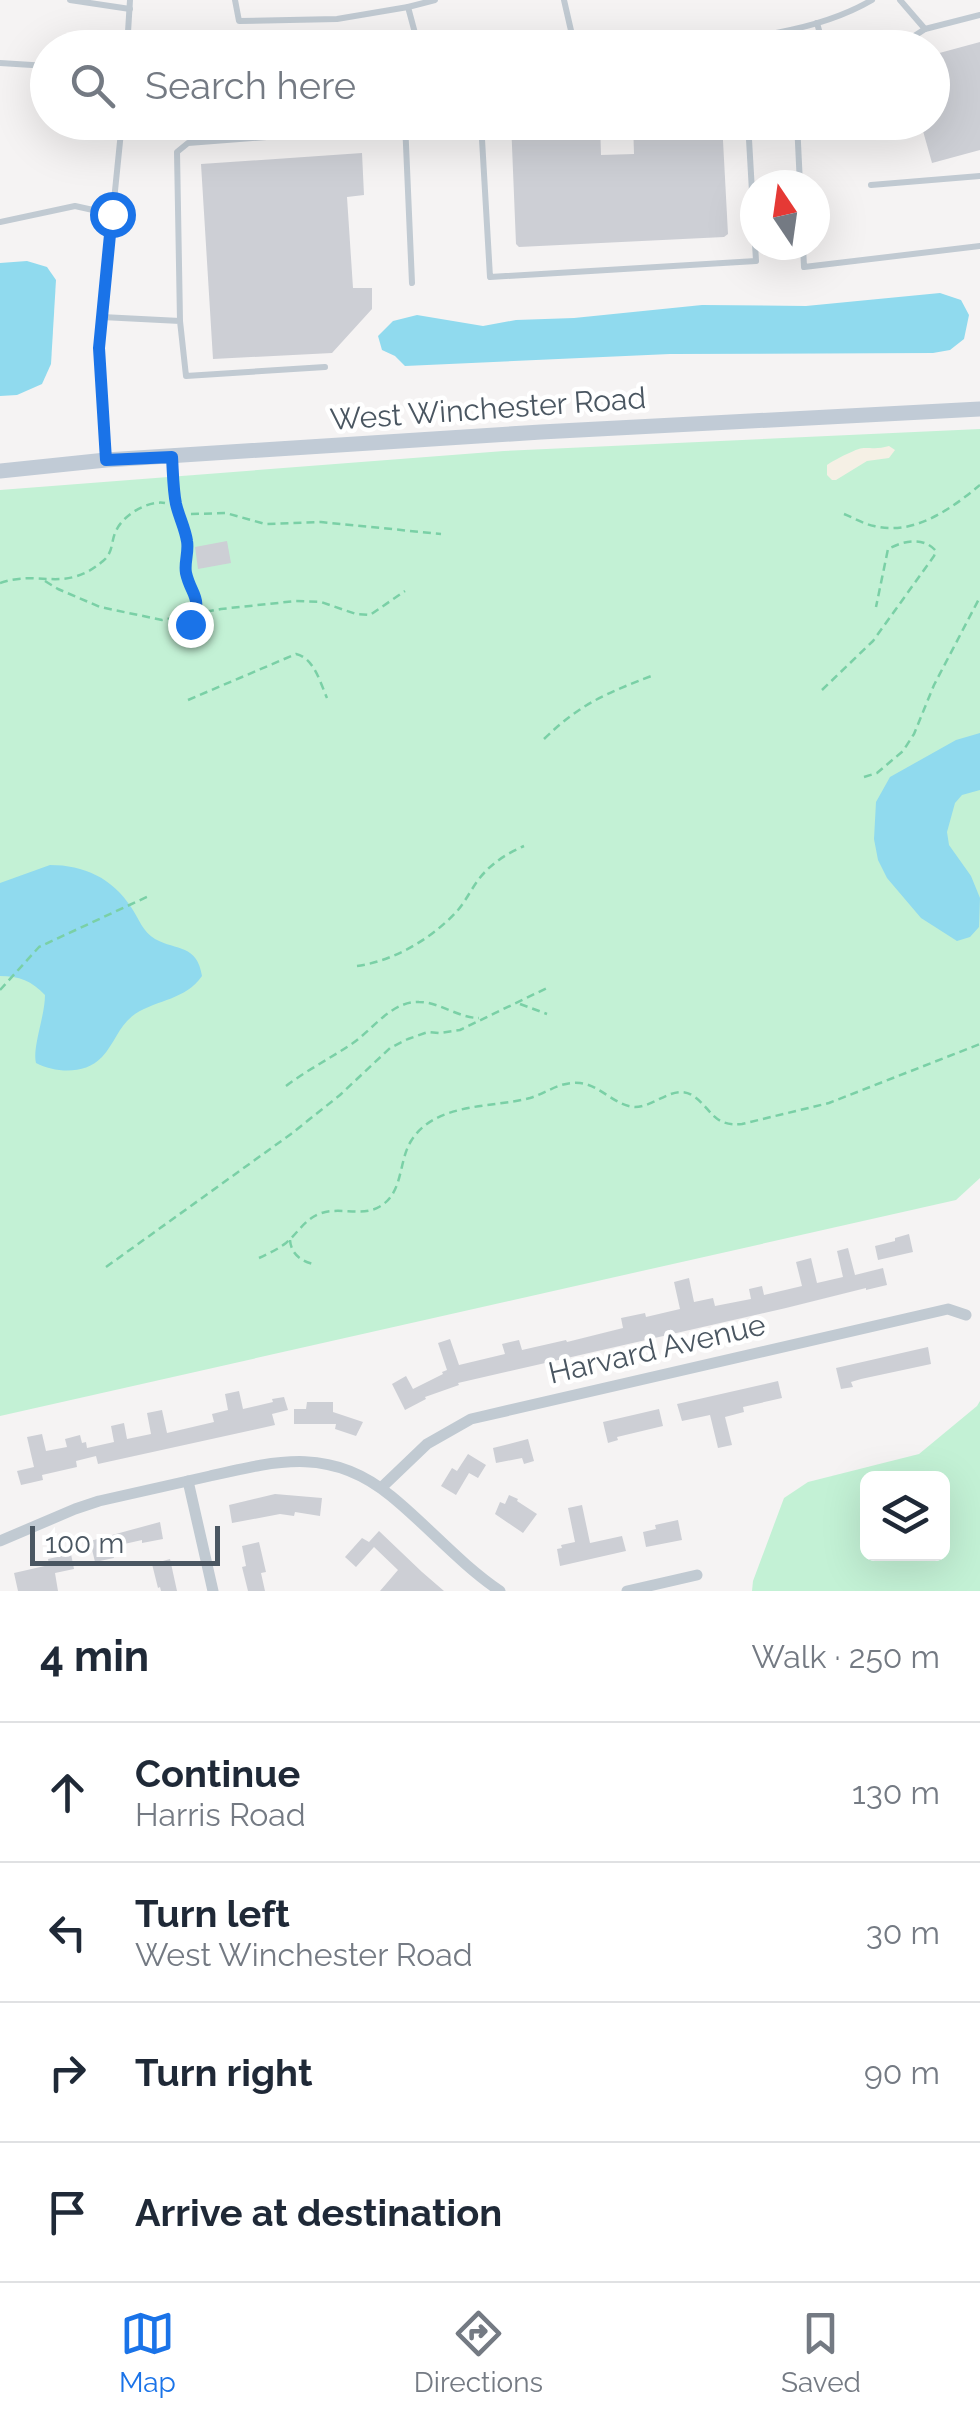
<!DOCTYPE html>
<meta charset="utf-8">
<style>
:root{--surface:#fff;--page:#f6f6f7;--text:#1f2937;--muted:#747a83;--line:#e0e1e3;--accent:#1a73e8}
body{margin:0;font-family:Raleway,sans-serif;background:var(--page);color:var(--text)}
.controls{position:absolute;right:30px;bottom:30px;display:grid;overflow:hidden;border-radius:15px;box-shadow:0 10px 40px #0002}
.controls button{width:90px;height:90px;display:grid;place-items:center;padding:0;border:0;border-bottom:2px solid var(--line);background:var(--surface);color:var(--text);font:50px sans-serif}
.compass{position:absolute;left:740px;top:170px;width:90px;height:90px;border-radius:50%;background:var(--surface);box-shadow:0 10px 40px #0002;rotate:347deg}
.scale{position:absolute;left:30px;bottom:25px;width:190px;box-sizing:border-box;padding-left:10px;border:5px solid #4a5661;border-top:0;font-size:28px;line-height:35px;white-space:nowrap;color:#4a5661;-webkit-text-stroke:8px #fff;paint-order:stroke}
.stop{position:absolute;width:30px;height:30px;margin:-22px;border:8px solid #1a73e8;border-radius:50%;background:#fff}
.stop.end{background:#1a73e8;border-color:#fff;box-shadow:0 2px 10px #0008}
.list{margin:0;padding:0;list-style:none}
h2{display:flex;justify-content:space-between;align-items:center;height:130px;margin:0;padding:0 40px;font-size:42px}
h2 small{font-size:32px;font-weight:400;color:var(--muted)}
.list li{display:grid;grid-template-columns:65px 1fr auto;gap:30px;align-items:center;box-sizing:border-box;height:140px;padding:0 40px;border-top:2px solid var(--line)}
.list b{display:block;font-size:38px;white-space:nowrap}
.list p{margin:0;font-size:32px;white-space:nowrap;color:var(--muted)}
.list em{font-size:32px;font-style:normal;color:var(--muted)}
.icon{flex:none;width:55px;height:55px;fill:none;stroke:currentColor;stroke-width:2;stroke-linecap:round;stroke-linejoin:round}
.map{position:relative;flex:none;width:980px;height:1591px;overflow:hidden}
.search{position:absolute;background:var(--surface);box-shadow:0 10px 40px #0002;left:30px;right:30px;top:30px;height:110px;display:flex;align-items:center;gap:25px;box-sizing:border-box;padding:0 35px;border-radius:55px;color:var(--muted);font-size:38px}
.sheet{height:690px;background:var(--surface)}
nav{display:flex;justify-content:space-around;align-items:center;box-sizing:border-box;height:140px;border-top:2px solid var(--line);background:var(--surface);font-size:28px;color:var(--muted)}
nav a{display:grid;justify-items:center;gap:5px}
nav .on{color:var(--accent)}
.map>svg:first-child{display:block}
.green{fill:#c3f1d5;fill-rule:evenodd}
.sand{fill:#f5f0e5}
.water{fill:#90daee}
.building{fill:#cdcfd5}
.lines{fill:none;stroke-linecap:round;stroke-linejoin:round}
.path{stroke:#7ad0a6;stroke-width:2.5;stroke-dasharray:8 5;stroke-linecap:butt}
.service{stroke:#c1cad2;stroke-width:6}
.minor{stroke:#c1cad2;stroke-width:11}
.secondary{stroke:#c1cbd6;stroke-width:15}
.route{stroke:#1a73e8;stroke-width:12}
.labels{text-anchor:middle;stroke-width:9;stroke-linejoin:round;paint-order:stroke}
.street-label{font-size:30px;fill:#4a5661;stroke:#fff}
</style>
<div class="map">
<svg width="980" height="1591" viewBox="0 0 980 1591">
<rect width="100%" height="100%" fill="#f5f3f3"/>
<g class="green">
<path d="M980,429V1178L956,1200L0,1416V490L504,451Z"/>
<path d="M980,1401V1591H752L753,1581L784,1498L808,1482L919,1454L977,1406ZM868,1478H942V1554H868Z"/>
</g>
<path class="sand" d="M889,446L895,450L889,458L867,461L836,480H832L827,475V465C832,461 859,447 864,448C875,448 879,449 889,446Z"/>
<g class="water">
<path d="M27,261L47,267L56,280L51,364L42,384L17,395L0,396V263Z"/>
<path d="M940,293L961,300L969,315L964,339L950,350L933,353L670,354L405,366L395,356L382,350L378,336L393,321L417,315L483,326L516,320L574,318L702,305L806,306Z"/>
<path d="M980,733V790L962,795L955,803L947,832L949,845L971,876L980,898L979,927L970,937L957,941L921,918L887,878L878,860L874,839L876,802L890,777L956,740Z"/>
<path d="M50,865C84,865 112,878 131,907C139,919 143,932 155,939C177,951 197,944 202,976C185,1000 159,999 135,1014C119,1025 115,1043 102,1057C85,1075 56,1073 36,1063C32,1048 45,1016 45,995C32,981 19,976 0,976V883Z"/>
</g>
<g class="building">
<path d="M980,42V150L932,163L923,131L908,122H932V55Z"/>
<path d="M511,122H600L601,155L634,154L633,122H722L728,234L724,237L519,247L516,244Z"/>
<path d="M362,153L364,195L347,197L353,288H372V309L332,353L213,359L201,164Z"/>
<path d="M227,541L231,563L198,569L195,547Z"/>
<path d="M909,1234L913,1252L878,1260L875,1246L895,1241V1238Z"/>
<path d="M848,1248L855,1275L883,1268L887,1285L866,1290V1288L786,1308L458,1383L459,1385L425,1397L426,1399L405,1410L392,1384L406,1376L413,1389L443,1374L442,1372L447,1370L438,1343L450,1339L459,1365L505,1354L502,1344L519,1340L522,1350L566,1340L567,1342L623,1328L621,1318L645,1313L646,1317L680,1309L674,1282L689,1278L694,1302L713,1298L715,1306L751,1299L749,1289L762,1286L764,1295L802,1286L796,1262L811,1258L817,1283L843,1277L837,1251Z"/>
<path d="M928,1347L931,1364L861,1379L851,1382L853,1387L841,1389L836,1368Z"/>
<path d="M778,1381L782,1398L743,1407L744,1412L725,1417L732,1445L718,1448L710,1415L682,1421L677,1404Z"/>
<path d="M239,1391L243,1409L273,1402L272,1399L284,1397L288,1410L272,1414L275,1425L98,1464L96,1456L76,1461L77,1467L42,1475L43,1480L21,1485L17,1471L34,1467L27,1437L42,1434L46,1451L67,1447L65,1439L80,1435L82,1443L86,1442L87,1448L114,1442L111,1426L124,1423L127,1439L151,1434L147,1413L162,1410L167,1433L214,1422L212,1414L228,1410L225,1394Z"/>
<path d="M307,1402H333V1412L363,1422L356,1436L335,1429L336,1424H294V1409H306Z"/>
<path d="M659,1409L663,1426L617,1437L618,1440L608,1443L603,1422Z"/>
<path d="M528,1439L534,1461L524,1464L522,1458L496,1463L493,1448Z"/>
<path d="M468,1454L486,1465L478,1478L469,1473L456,1495L441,1486L452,1468L457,1471Z"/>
<path d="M275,1494L322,1498L320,1516L295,1512L294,1516L280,1514L232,1523L229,1505Z"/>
<path d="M509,1495L518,1499L517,1501L537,1514L523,1533L495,1514L500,1502L505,1504Z"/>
<path d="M582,1505L590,1543L622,1536L626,1551L560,1566L557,1549L562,1548L561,1545L575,1542L568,1508Z"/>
<path d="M678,1520L682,1540L646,1547L643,1532L656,1529L655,1525Z"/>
<path d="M160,1522L163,1539L142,1543V1540L111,1547L114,1558L95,1562L90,1541Z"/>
<path d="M379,1531L422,1572L444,1591H380L398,1570L374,1547L356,1567L345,1557L362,1538L369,1542Z"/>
<path d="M259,1542L266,1572L261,1573L265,1591H248L242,1567L246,1566L242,1546Z"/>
<path d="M71,1554L74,1569L55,1573L58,1591H18L14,1573L49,1565L48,1559Z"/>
<path d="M170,1559L177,1591H161L160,1587L158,1588L152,1564Z"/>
</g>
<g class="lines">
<g class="path">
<path d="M191,514L226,513L265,524L321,522L441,534"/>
<path d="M844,514C854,518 864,524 874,526C914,536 951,509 980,485"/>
<path d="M45,581L58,589L100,607L162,620L221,609L296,601L321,602L356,614L370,615L405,591"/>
<path d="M0,583C40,569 64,594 103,561C113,553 111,543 115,533C122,515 148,500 165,503"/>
<path d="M190,624C198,609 197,598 191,582"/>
<path d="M822,690L873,641L934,556L936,551C923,536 903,541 888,549L876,607"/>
<path d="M188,700L296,654C314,658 320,682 327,698"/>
<path d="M544,739C581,703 607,693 654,675"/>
<path d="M864,777L877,773L903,751L914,734L934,685L980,597"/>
<path d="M357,966C394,961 433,938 458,910C468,898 474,883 485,872C495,861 510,852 524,846"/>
<path d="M0,990L39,947L151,895"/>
<path d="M520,1004L547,1014"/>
<path d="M286,1086C307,1070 331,1058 353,1043C373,1029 392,1001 419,1002C440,1002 458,1018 479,1018"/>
<path d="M290,1240C291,1254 301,1261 313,1264"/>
<path d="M259,1258C268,1254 278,1249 286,1243C298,1233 304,1220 319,1214C338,1206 361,1217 379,1207C404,1193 398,1162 411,1141C435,1102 492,1108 530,1098C547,1093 560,1081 580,1083C600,1085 615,1106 635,1107C655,1107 673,1084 692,1095C712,1108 712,1127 742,1124L829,1103L980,1044"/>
<path d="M106,1267L291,1134L340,1095L390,1048L408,1039L428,1032L440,1033L460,1030L547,988"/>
</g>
<g class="service">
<path d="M70,0L130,9"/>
<path d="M235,0L239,21L337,19L408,7L419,48"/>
<path d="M564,0L575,48"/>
<path d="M408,7L435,0"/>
<path d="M817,23L824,48"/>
<path d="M925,29L980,15"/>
<path d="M127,48L130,0"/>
<path d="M629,48C708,40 802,41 872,0"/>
<path d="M896,48L925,29L900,0"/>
<path d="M0,63L48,66"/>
<path d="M405,122L412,283"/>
<path d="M481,122L490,277L756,261L748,122"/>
<path d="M797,122L800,185"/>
<path d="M871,185L980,176"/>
<path d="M0,222L75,206L111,214"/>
<path d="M803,245L804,267L980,246"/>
<path d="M102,317L180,321L186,376L325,367"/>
<path d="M180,321L177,152L188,143L331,132L330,122"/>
<path d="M172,458L176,504L185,526L188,549L186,572"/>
<path d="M106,460L99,348L122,122"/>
</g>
<g class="minor">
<path d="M188,1481L213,1591"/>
<path d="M381,1488L427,1444L471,1419L948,1309L966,1315"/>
<path d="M0,1541L75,1509L99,1501C136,1493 173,1484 210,1476C279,1460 332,1447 391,1496C428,1526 460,1564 500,1591"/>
<path d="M627,1591L697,1575"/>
</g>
<path class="secondary" d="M0,471L106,460L541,432L980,409"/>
</g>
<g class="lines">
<path class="route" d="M112,214L99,348L106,460L172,457C173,472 173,489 176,504C179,517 185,528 187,541C189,552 184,563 186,573C191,596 204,597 190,624"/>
</g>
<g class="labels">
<g class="street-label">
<text transform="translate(488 409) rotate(-4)" y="10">West Winchester Road</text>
<text transform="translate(657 1349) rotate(-13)" y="10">Harvard Avenue</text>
</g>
</g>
</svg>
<div class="controls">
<button><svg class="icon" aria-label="layers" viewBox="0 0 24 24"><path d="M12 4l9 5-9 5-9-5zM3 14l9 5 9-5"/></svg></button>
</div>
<svg class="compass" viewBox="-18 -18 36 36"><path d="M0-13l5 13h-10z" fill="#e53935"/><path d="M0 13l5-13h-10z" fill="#747a83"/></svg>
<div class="scale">100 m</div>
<div class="stop" style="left:112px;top:214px"></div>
<div class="stop end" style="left:190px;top:624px"></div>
<div class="search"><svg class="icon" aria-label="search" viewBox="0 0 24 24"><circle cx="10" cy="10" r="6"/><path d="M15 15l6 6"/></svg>Search here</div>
</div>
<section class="sheet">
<h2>4 min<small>Walk · 250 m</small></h2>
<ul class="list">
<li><svg class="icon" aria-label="ahead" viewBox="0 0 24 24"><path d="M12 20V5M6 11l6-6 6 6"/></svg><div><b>Continue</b><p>Harris Road</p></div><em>130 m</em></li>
<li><svg class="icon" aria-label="left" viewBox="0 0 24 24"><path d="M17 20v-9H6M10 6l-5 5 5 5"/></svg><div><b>Turn left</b><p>West Winchester Road</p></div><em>30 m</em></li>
<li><svg class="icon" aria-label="right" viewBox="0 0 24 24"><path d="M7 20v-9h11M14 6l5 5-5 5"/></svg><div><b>Turn right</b></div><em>90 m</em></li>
<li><svg class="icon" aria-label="arrive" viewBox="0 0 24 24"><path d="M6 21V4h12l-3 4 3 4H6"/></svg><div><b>Arrive at destination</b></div></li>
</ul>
</section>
<nav>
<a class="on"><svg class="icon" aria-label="map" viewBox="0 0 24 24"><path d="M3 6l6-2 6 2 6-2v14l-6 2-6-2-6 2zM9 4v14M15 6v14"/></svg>Map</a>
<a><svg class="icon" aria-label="directions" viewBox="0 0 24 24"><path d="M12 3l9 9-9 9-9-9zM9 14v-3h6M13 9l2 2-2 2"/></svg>Directions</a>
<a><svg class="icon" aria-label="saved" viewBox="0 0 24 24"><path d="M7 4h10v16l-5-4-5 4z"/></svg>Saved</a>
</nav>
